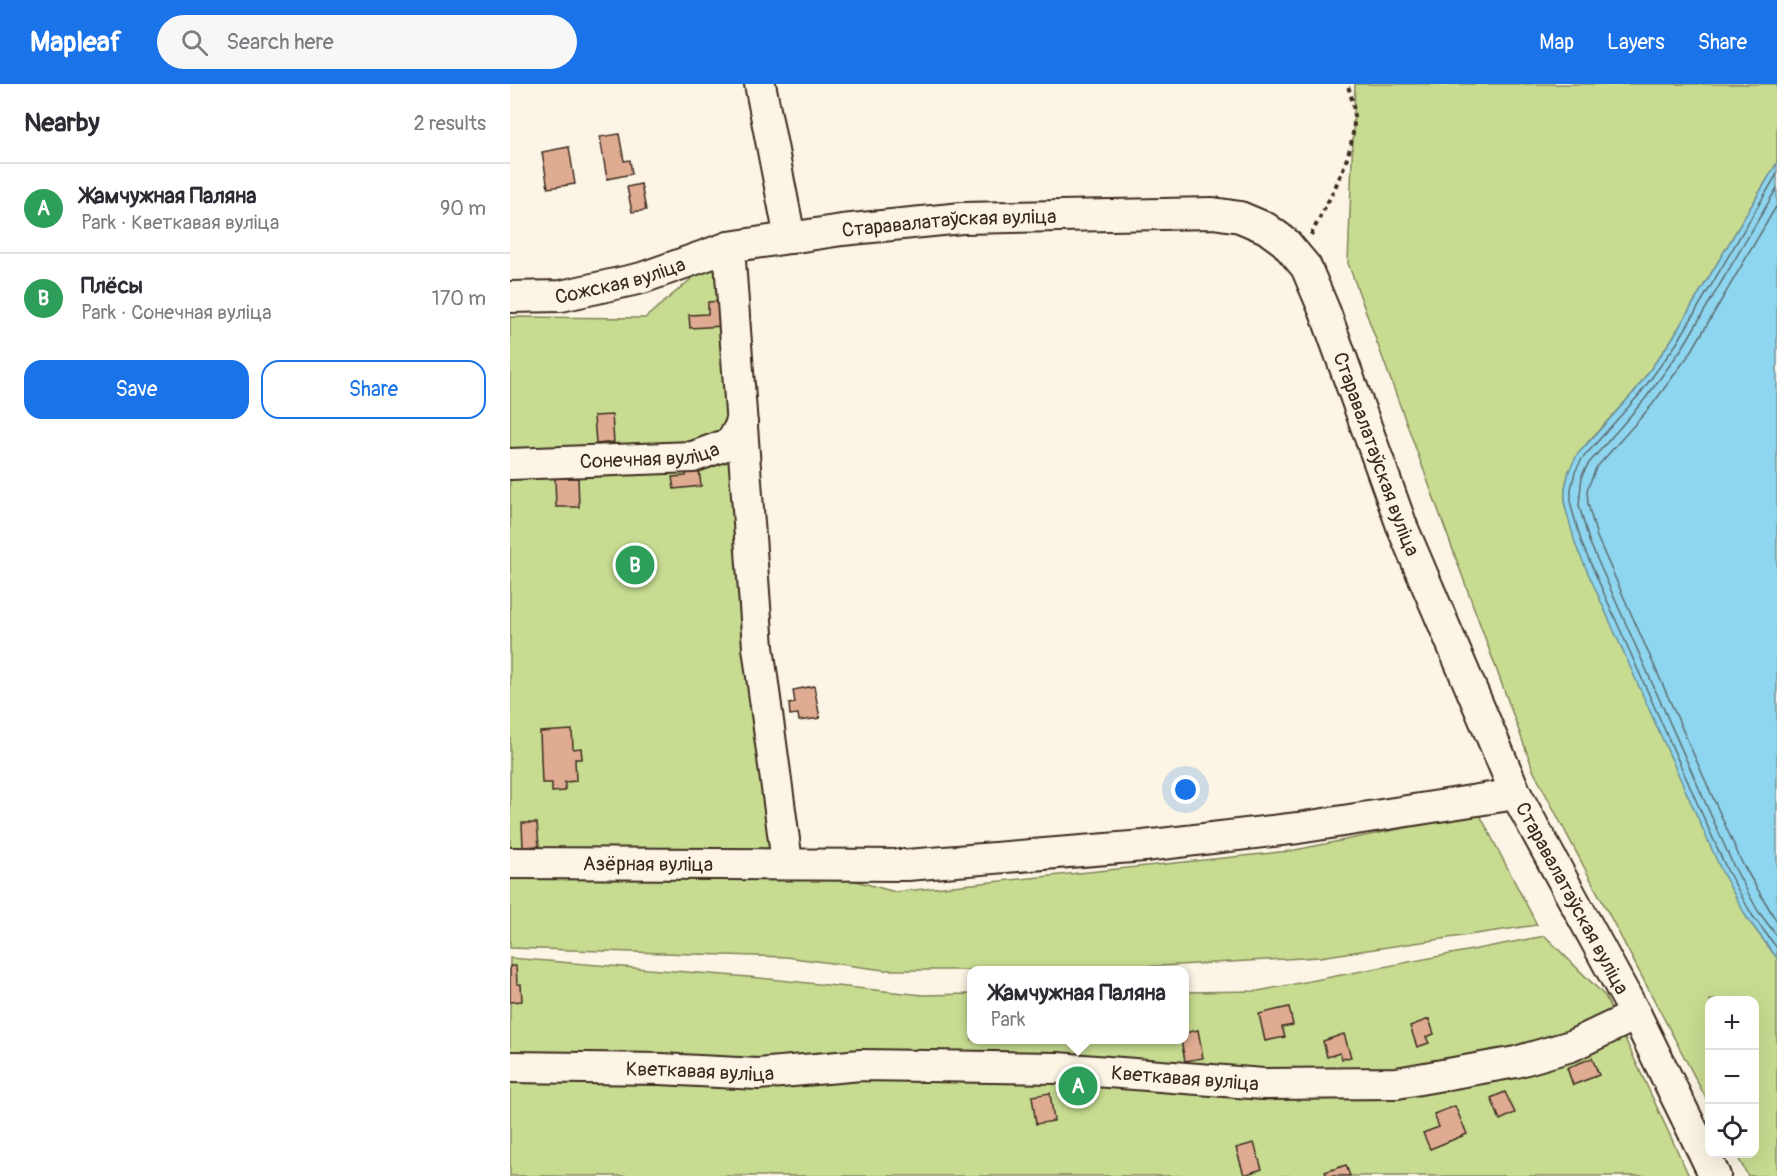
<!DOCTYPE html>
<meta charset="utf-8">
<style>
:root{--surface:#fff;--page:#f7f7f7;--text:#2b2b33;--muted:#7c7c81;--line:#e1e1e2;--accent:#1a73e8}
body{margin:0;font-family:Pangolin,sans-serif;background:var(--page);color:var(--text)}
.controls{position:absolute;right:18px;bottom:18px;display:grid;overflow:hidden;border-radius:12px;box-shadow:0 6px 24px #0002}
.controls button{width:54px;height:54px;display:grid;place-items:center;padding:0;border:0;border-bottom:2px solid var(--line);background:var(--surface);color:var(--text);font:30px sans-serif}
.you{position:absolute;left:676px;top:706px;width:21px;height:21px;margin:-15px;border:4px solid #fff;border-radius:50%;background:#1a73e8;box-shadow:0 0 0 9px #1a73e833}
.badge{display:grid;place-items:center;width:39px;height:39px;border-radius:50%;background:var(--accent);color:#fff;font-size:20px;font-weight:700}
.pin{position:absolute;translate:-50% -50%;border:3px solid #fff;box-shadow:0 2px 6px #0006}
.popup{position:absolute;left:457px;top:882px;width:222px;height:78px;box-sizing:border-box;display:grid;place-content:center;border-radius:12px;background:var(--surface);filter:drop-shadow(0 2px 4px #0005);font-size:20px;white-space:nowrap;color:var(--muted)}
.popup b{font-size:22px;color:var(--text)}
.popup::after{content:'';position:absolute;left:50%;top:100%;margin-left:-12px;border:12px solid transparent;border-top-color:var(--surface)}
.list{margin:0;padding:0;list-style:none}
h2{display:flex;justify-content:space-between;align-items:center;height:78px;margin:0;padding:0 24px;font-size:26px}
h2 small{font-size:20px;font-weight:400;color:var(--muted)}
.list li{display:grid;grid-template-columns:39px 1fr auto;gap:18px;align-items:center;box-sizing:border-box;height:90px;padding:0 24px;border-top:2px solid var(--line)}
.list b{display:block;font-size:22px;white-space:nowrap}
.list p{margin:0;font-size:20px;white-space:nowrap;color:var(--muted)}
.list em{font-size:20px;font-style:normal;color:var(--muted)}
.actions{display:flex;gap:12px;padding:18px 24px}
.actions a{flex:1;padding:14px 0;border:2px solid var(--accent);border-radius:18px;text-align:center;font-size:21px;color:var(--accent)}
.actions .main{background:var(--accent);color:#fff}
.icon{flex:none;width:33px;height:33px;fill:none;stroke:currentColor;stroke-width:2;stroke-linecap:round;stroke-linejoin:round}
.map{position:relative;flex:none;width:1267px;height:1092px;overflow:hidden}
header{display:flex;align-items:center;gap:36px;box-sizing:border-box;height:84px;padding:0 30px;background:var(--accent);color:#fff}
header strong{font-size:28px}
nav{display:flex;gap:33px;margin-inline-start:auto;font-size:21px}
.search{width:420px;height:54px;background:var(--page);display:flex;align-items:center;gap:15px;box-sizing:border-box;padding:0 21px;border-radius:33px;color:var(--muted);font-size:22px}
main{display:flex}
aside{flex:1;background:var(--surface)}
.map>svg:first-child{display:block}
.green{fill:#c7dc91;stroke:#818358;stroke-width:1.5}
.water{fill:#8ed5ef;stroke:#6d919b;stroke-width:1.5}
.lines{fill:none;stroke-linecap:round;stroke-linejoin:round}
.shore{stroke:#5c6e72;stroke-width:1.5}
.building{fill:#dfac92;stroke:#3b2a1e;stroke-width:1.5}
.minor-casing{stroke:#3b2a1e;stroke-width:34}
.path{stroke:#3b2a1e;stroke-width:4;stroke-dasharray:4.5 4.5;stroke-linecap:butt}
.minor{stroke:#fcf5e5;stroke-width:30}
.labels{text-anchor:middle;stroke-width:5;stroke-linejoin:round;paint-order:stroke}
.street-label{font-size:20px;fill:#3b2a1e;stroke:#fcf5e5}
</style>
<header>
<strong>Mapleaf</strong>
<div class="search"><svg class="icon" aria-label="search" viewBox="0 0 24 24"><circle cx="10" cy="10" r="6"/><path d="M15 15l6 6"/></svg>Search here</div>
<nav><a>Map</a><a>Layers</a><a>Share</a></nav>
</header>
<main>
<aside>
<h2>Nearby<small>2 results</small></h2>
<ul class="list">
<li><span class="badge" style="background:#2e9e5b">A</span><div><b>Жамчужная Паляна</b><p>Park · Кветкавая вуліца</p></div><em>90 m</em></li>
<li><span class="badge" style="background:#2e9e5b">B</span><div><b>Плёсы</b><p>Park · Сонечная вуліца</p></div><em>170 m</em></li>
</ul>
<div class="actions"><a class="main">Save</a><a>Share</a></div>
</aside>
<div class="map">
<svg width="1267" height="1092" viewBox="0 0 1267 1092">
<rect width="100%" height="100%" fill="#fcf5e5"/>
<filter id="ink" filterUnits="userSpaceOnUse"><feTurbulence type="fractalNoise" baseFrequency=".0167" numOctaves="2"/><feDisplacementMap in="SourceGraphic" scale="12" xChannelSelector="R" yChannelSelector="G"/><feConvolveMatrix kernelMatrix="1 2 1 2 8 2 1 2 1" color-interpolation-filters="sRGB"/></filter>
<g filter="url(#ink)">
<g class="green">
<path d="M845,0H1267V79L1162,255L1125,307L1078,358L1059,387L1055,404V422L1237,834L1267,874V1092H1238L1226,1070H1244V916H1200L1199,1020L1024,688L838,179Z"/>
<path d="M219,163L278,778L385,808L780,767L969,729L1027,841L810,873L580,886H374L276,873L0,864V233L135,234Z"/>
<path d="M1035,852L1095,912L1179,1092H0V874L239,893L413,911L461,910L462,956H674L675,908L748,907Z"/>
</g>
<path class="water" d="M1267,79V874L1237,834L1212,788L1066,462L1055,422V404L1059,387L1067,371L1125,307L1162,255Z"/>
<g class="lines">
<g class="shore">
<path d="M1267,90L1167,259L1129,311L1072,375L1065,388L1061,405V422L1072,460L1217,786L1242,831L1267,864"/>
<path d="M1267,104L1173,263L1135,315L1079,379L1072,391L1069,421L1079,457L1224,783L1248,827L1267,852"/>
<path d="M1267,121L1181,268L1142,321L1086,384L1077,406L1078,420L1087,453L1232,779L1267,838"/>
</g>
</g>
<g class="building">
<path d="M109,50L114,77L120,76L122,90L97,95L90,53Z"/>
<path d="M59,63L65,100L38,104L32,68Z"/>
<path d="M131,100L136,126L122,128L117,103Z"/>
<path d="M211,217L213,242L180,244L179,231L198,230V218Z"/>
<path d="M102,331L104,358L86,360L84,332Z"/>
<path d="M189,385L191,402L164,405L162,393L176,392V387Z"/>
<path d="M45,394H68L69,423H46Z"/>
<path d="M304,602L310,634L289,637L288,630L280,631L279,620L285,619L283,606Z"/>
<path d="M62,646L63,665L71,664L72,675H65L66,697L55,698V707L42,708V699H32L30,648Z"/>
<path d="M12,739H27L29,762L13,763Z"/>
<path d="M0,882H6L7,900H11L12,917L0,918Z"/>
<path d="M779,923L783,941L772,943L775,953L755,957L749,930Z"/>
<path d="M919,935L924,950L916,953L919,959L907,963L900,942Z"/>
<path d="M688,946L693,974L675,977L671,956H674V949Z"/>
<path d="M834,950L841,973L832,975L830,969L817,973L813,957Z"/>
<path d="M1082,974L1089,991L1063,1001L1057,984Z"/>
<path d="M995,1008L1005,1029L990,1036L981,1014Z"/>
<path d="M540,1009L544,1037L526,1040L522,1012Z"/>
<path d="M945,1022L957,1050L920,1065L913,1049L929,1043L924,1030Z"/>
<path d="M744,1059L752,1085L734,1091L726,1064Z"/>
<path d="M836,1081L840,1092H817L815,1088Z"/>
</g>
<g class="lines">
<defs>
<g id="minor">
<path d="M250,0L280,154"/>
<path d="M219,163L248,563L277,778"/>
<path id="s1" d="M0,213L51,212L132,194L219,163L332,146L452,134L703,129L730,133L756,144L775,158L796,183L815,228L893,445L1006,710L1126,931L1205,1092"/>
<path id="s2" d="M0,380L183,373L221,359L232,339"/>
<path id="s3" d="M0,779L397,781L634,762L788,744L1006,710"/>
<path id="s4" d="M0,983L150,985L248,990L351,981L547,984L753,1000L887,999L1006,978L1061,962L1126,931"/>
</g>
</defs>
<use href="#minor" class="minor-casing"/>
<path class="path" d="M801,151C824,104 859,52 837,0"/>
<use href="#minor" class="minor"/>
</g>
</g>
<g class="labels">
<g class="street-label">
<text dy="7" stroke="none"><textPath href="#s1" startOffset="448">Старавалатаўская вуліца</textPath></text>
<text dy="7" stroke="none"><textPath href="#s1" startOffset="112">Сожская вуліца</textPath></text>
<text dy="7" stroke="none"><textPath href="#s2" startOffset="140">Сонечная вуліца</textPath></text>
<text dy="7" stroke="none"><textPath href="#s1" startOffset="1024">Старавалатаўская вуліца</textPath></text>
<text dy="7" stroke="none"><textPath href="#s3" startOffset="138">Азёрная вуліца</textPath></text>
<text dy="7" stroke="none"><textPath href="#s1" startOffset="1510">Старавалатаўская вуліца</textPath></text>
<text dy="7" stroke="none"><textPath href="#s4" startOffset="190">Кветкавая вуліца</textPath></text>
<text dy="7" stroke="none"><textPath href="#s4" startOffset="676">Кветкавая вуліца</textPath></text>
</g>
</g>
</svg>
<div class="controls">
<button>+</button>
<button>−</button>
<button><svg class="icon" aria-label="locate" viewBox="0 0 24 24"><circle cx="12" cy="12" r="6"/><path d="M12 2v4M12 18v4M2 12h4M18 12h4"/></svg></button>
</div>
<div class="you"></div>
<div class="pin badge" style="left:568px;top:1002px;background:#2e9e5b">A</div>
<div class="popup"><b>Жамчужная Паляна</b>Park</div>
<div class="pin badge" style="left:125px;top:481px;background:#2e9e5b">B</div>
</div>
</main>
